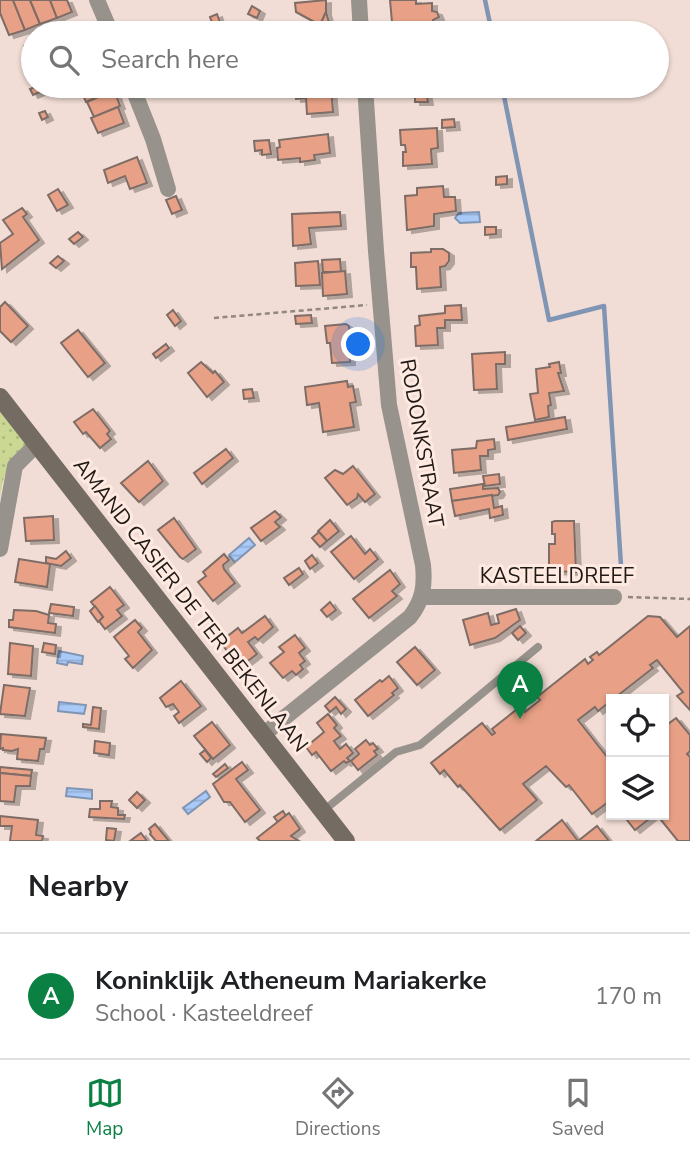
<!DOCTYPE html>
<meta charset="utf-8">
<style>
:root{--surface:#fff;--page:#f6f6f6;--text:#202124;--muted:#757577;--line:#e0e0e0;--accent:#0b8043}
body{margin:0;font-family:"Nunito Sans",sans-serif;background:var(--page);color:var(--text)}
.controls{position:absolute;right:21px;bottom:21px;display:grid;overflow:hidden;border-radius:0px;box-shadow:0 2px 5px #0004}
.controls button{width:63px;height:63px;display:grid;place-items:center;padding:0;border:0;border-bottom:2px solid var(--line);background:var(--surface);color:var(--text);font:35px sans-serif}
.you{position:absolute;left:359px;top:345px;width:24px;height:24px;margin:-18px;border:5px solid #fff;border-radius:50%;background:#1a73e8;box-shadow:0 0 0 10px #1a73e833}
.badge{display:grid;place-items:center;width:46px;height:46px;border-radius:50%;background:var(--accent);color:#fff;font-size:23px;font-weight:700}
.pin{position:absolute;translate:-50% -58px;filter:drop-shadow(0 2px 4px #0008)}
.pin::after{content:'';position:absolute;top:37px;width:24px;height:21px;background:inherit;clip-path:polygon(0 0,100% 0,50% 100%)}
.list{margin:0;padding:0;list-style:none}
h2{display:flex;justify-content:space-between;align-items:center;height:91px;margin:0;padding:0 28px;font-size:30px}
h2 small{font-size:23px;font-weight:400;color:var(--muted)}
.list li{display:grid;grid-template-columns:46px 1fr auto;gap:21px;align-items:center;box-sizing:border-box;height:126px;padding:0 28px;border-top:2px solid var(--line)}
.list b{display:block;font-size:26px;white-space:nowrap}
.list p{margin:0;font-size:23px;white-space:nowrap;color:var(--muted)}
.list em{font-size:23px;font-style:normal;color:var(--muted)}
.icon{flex:none;width:38px;height:38px;fill:none;stroke:currentColor;stroke-width:2;stroke-linecap:round;stroke-linejoin:round}
.map{position:relative;flex:none;width:690px;height:841px;overflow:hidden}
.search{position:absolute;background:var(--surface);box-shadow:0 2px 5px #0004;left:21px;right:21px;top:21px;height:77px;display:flex;align-items:center;gap:18px;box-sizing:border-box;padding:0 24px;border-radius:38px;color:var(--muted);font-size:26px}
.sheet{height:217px;background:var(--surface)}
nav{display:flex;justify-content:space-around;align-items:center;box-sizing:border-box;height:98px;border-top:2px solid var(--line);background:var(--surface);font-size:19px;color:var(--muted)}
nav a{display:grid;justify-items:center;gap:4px}
nav .on{color:var(--accent)}
.map>svg:first-child{display:block}
.grass{fill:url(#grass-dots)}
.water{fill:url(#water-rules);stroke:#8095b4;stroke-width:2}
.lines{fill:none;stroke-linecap:round;stroke-linejoin:round}
.stream{stroke:#8095b4;stroke-width:4.5}
.building{fill:#e8a186;stroke:#7e6c66;stroke-width:2;filter:url(#shadow)}
.path{stroke:#948680;stroke-width:2.5;stroke-dasharray:5 3.5;stroke-linecap:butt}
.lane{stroke:#97928c;stroke-width:8}
.street{stroke:#97928c;stroke-width:16}
.secondary{stroke:#746c63;stroke-width:18}
.labels{text-anchor:middle;stroke-width:6;stroke-linejoin:round;paint-order:stroke}
.street-label{font-size:21px;fill:#201916;stroke:#ffeae2}
</style>
<div class="map">
<svg width="690" height="841" viewBox="0 0 690 841">
<defs>
<pattern id="grass-dots" width="8" height="8" patternUnits="userSpaceOnUse" patternTransform="scale(1.75)"><rect width="8" height="8" fill="#cbd893"/><path d="M2 2h.1M6 6h.1" fill="none" stroke="#aeb97e" stroke-width="1.8" stroke-linecap="round"/></pattern>
<pattern id="water-rules" width="6" height="5" patternUnits="userSpaceOnUse" patternTransform="scale(1.75)"><rect width="6" height="5" fill="#a9caf8"/><path d="M0 2.5h6" fill="none" stroke="#91add4"/></pattern>
<filter id="shadow"><feDropShadow dx="5" dy="3" stdDeviation="0" flood-color="#0004"/></filter>
</defs>
<rect width="100%" height="100%" fill="#f1ddd5"/>
<path class="grass" d="M0,406L30,442C11,461 4,469 0,497Z"/>
<g class="water">
<path d="M479,212L480,222L460,223L455,218L459,213Z"/>
<path d="M249,538L255,545L235,562L229,555Z"/>
<path d="M59,651L83,656L82,664L68,662L67,665L57,663Z"/>
<path d="M59,702L86,705L84,714L58,711Z"/>
<path d="M67,788L92,790V799L66,796Z"/>
<path d="M206,791L210,797L188,814L183,808Z"/>
</g>
<g class="lines">
<g class="stream">
<path d="M485,0L492,33"/>
<path d="M502,86L549,320L604,306L622,581"/>
</g>
</g>
<g class="building">
<path d="M0,0H13L25,30L9,35L0,13Z"/>
<path d="M13,0H30L40,24L25,30Z"/>
<path d="M30,0H50L57,18L40,24Z"/>
<path d="M50,0H67L72,12L57,18Z"/>
<path d="M326,0V12L320,25L296,12L295,3Z"/>
<path d="M390,0H416V4L432,3V11L437,12L439,17L433,20V26L420,27L416,33H393Z"/>
<path d="M252,6L260,11L257,18L248,14Z"/>
<path d="M326,12L329,23H321Z"/>
<path d="M217,14L222,28L215,30L210,17Z"/>
<path d="M184,24L186,32L185,33H173L172,28Z"/>
<path d="M476,26H484V33H477Z"/>
<path d="M30,44L33,51L26,54L24,46Z"/>
<path d="M37,86L40,92L33,95L30,89Z"/>
<path d="M79,86H110L112,91L86,102Z"/>
<path d="M295,86H331L333,112L307,114L306,98L296,99Z"/>
<path d="M411,86H425L428,102H415V92H411Z"/>
<path d="M114,90L120,106L94,117L87,102Z"/>
<path d="M118,107L124,123L98,133L91,118Z"/>
<path d="M45,111L48,117L42,120L39,113Z"/>
<path d="M454,119L455,127L442,128V120Z"/>
<path d="M437,128L438,148L431,149L432,164L403,166V152H406L405,145H401L400,130Z"/>
<path d="M328,134L330,153L314,155L315,160L300,162V158L278,160L277,148L280,147L279,140Z"/>
<path d="M269,140L271,154L262,155V150L255,151L254,141Z"/>
<path d="M137,157L147,183L130,189L125,176L108,183L104,170Z"/>
<path d="M507,176V184L496,185V177Z"/>
<path d="M443,186L444,197H455L456,211L434,214V226L407,230L405,196L417,195V188Z"/>
<path d="M58,189L68,205L57,211L48,195Z"/>
<path d="M176,196L182,210L172,214L166,200Z"/>
<path d="M22,208L27,214L23,217L39,240L2,269L0,243L13,234L3,220Z"/>
<path d="M340,212L341,226L309,228L311,244L293,246L292,214Z"/>
<path d="M485,227H496V234L485,235Z"/>
<path d="M78,232L83,237L74,244L69,239Z"/>
<path d="M431,249H443L449,253V261L445,266L440,267L441,287L417,289L416,267H411V253L431,252Z"/>
<path d="M58,256L64,261L56,268L50,263Z"/>
<path d="M340,259L341,272H323L322,260Z"/>
<path d="M318,261L320,285L296,286L295,263Z"/>
<path d="M345,271L347,294L323,296L322,273Z"/>
<path d="M5,302L28,326L11,342L0,331V307Z"/>
<path d="M461,305L462,320H445V328H437L438,345L416,346L415,326L420,325L419,316L445,313V306Z"/>
<path d="M173,310L181,321L175,326L167,315Z"/>
<path d="M311,315L312,323L296,324L295,316Z"/>
<path d="M346,324L349,326L350,362L332,363L330,343H327L325,326Z"/>
<path d="M78,330L105,363L88,377L61,343Z"/>
<path d="M166,344L169,348L156,358L153,354Z"/>
<path d="M505,352V364H496L497,389L474,390L472,354Z"/>
<path d="M201,362L213,373L215,371L224,382L207,397L188,373Z"/>
<path d="M559,362L561,373H558L564,391L549,393L551,405L548,406L549,417L535,420L530,394L538,393L536,369L550,367L549,364Z"/>
<path d="M347,381L348,387L353,386L356,402L350,403L354,427L323,432L319,403L307,405L305,387Z"/>
<path d="M252,389L254,398L244,399L243,390Z"/>
<path d="M93,409L110,431L107,434L111,439L100,448L86,432L83,434L74,422Z"/>
<path d="M565,417L567,429L508,440L506,427Z"/>
<path d="M494,439L495,449L488,450V456H480L481,470L454,473L452,450L476,448L477,441Z"/>
<path d="M226,449L233,458L202,484L194,473Z"/>
<path d="M148,461L163,481L139,502L121,483Z"/>
<path d="M353,466L375,494L365,502L358,494L357,498L347,505L325,478L335,470L343,474Z"/>
<path d="M499,474L500,484L485,486L483,476Z"/>
<path d="M483,484V489L498,488L500,492L498,495L452,501L450,489Z"/>
<path d="M492,495L494,508L502,506L503,515L490,518L489,509L455,516L452,501Z"/>
<path d="M275,511L281,517L275,522L280,527L261,541L251,528Z"/>
<path d="M53,516L54,540L26,541L24,518Z"/>
<path d="M174,518L196,549L183,559L180,557L158,530Z"/>
<path d="M330,520L339,531L327,541L318,531Z"/>
<path d="M555,521H574L576,572L549,571V544H555V534H552V522Z"/>
<path d="M319,532L327,541L320,547L312,538Z"/>
<path d="M351,536L365,554L370,549L378,559L354,579L331,552Z"/>
<path d="M66,551L71,558L61,566L46,563V557L56,559Z"/>
<path d="M224,554L229,560L223,565L224,569L235,583L213,601L198,582L206,576L203,572Z"/>
<path d="M312,555L318,563L310,569L305,561Z"/>
<path d="M19,559L50,564L47,587L15,582Z"/>
<path d="M299,568L303,574L289,585L284,578Z"/>
<path d="M390,570L400,584L392,591L397,596L369,618L353,599Z"/>
<path d="M110,587L124,605L117,610L122,616L105,629L99,621L103,617L91,602Z"/>
<path d="M330,602L336,610L327,617L321,610Z"/>
<path d="M51,604L74,607L73,616L49,613Z"/>
<path d="M95,606L103,617L98,622L90,611Z"/>
<path d="M516,609L520,620L513,625L495,638L470,645L463,620L488,613L491,625L499,623L497,615Z"/>
<path d="M14,610L36,611L49,615L48,623L56,624L55,633L9,627V620H13Z"/>
<path d="M265,616L273,627L258,640L255,637L248,642L257,654L240,667L220,642L238,628L242,633Z"/>
<path d="M648,616L660,617L677,637L690,626V710L677,696L683,692L657,660L650,665L653,668L598,711L595,707L578,720L611,762V800L592,814L569,785L566,787L546,766L523,784L537,800L500,830L460,785L458,787L444,770L440,774L431,763L482,723L492,735L495,733L492,729L521,706L525,712L540,700L537,697L585,659L588,664L593,660L590,657L597,652L599,655Z"/>
<path d="M135,620L142,628L138,632L152,650L133,668L125,659L129,656L114,637Z"/>
<path d="M520,626L526,633L518,640L512,633Z"/>
<path d="M295,635L305,648L299,653L305,661L300,665L303,669L296,675L292,671L283,678L270,663L284,652L279,647Z"/>
<path d="M10,643L33,646L31,676L8,674Z"/>
<path d="M44,643L56,645L55,654L42,652Z"/>
<path d="M415,647L435,670L417,685L397,662Z"/>
<path d="M389,676L398,688L392,693L394,695L368,716L355,700L380,680L382,682Z"/>
<path d="M181,681L201,706L179,723L174,716L179,712L173,704L166,707L160,698Z"/>
<path d="M4,685L30,688L25,716L0,714Z"/>
<path d="M335,697L346,709L341,714L336,707L330,712L325,706Z"/>
<path d="M93,707L101,708L99,729L83,727V724L91,725Z"/>
<path d="M328,714L337,725L334,728L341,736L334,741L340,749L346,744L353,753L347,758L350,761L346,763L344,761L331,771L316,752L312,755L306,747L324,732L317,723Z"/>
<path d="M676,718L690,735V751L687,754L690,757V841H678L657,815H664V727Z"/>
<path d="M212,722L230,745L213,759L194,736Z"/>
<path d="M1,734L46,738L44,749H40L38,761L17,759L18,749L12,751L3,750V748L0,749Z"/>
<path d="M366,740L370,745L373,743L378,749L374,751L377,755L358,770L351,761L359,754L355,749Z"/>
<path d="M95,741L110,743L109,755L94,753Z"/>
<path d="M205,750L211,758L207,762L200,754Z"/>
<path d="M242,762L248,770L236,779L260,810L245,822L230,802H224L213,784Z"/>
<path d="M225,764L228,768L216,777L213,774Z"/>
<path d="M0,767L32,770L31,776L0,773Z"/>
<path d="M0,773L31,776L30,786H16L14,802L0,801Z"/>
<path d="M137,792L145,800L137,808L129,800Z"/>
<path d="M100,801H112L111,807L118,808V815H125L124,819L89,817L90,809H100Z"/>
<path d="M283,811L286,816L278,822L274,817Z"/>
<path d="M289,813L300,829L291,836L299,841H260L257,838Z"/>
<path d="M623,815H654L635,830Z"/>
<path d="M0,816L38,820L36,835L43,836L42,841H10L12,826H0Z"/>
<path d="M562,820L578,841L597,826L609,841H536Z"/>
<path d="M155,824L169,841H156L150,834L151,832L149,829Z"/>
<path d="M107,828L116,829L114,841L106,840Z"/>
<path d="M141,833L147,841H130Z"/>
</g>
<g class="lines">
<g class="path">
<path d="M214,318L367,305"/>
<path d="M628,597L690,599"/>
</g>
<path class="lane" d="M323,811L396,752L420,745L538,647"/>
<g class="street">
<path d="M97,0L111,33"/>
<path d="M359,0L361,33"/>
<path d="M132,86L153,139L168,189"/>
<path d="M0,549L15,466L37,444"/>
<path d="M423,597H614"/>
<path d="M264,734L410,617C423,600 425,586 423,565L389,405L376,251L365,86"/>
</g>
<path class="secondary" d="M0,397L346,841"/>
</g>
<g class="labels">
<g class="street-label">
<text transform="translate(422 443) rotate(80)" y="7">RODONKSTRAAT</text>
<text x="557" y="583">KASTEELDREEF</text>
<text transform="translate(191 605) rotate(52)" y="7">AMAND CASIER DE TER BEKENLAAN</text>
</g>
</g>
</svg>
<div class="controls">
<button><svg class="icon" aria-label="locate" viewBox="0 0 24 24"><circle cx="12" cy="12" r="6"/><path d="M12 2v4M12 18v4M2 12h4M18 12h4"/></svg></button>
<button><svg class="icon" aria-label="layers" viewBox="0 0 24 24"><path d="M12 4l9 5-9 5-9-5zM3 14l9 5 9-5"/></svg></button>
</div>
<div class="you"></div>
<div class="pin badge" style="left:520px;top:719px">A</div>
<div class="search"><svg class="icon" aria-label="search" viewBox="0 0 24 24"><circle cx="10" cy="10" r="6"/><path d="M15 15l6 6"/></svg>Search here</div>
</div>
<section class="sheet">
<h2>Nearby<small></small></h2>
<ul class="list">
<li><span class="badge">A</span><div><b>Koninklijk Atheneum Mariakerke</b><p>School · Kasteeldreef</p></div><em>170 m</em></li>
</ul>
</section>
<nav>
<a class="on"><svg class="icon" aria-label="map" viewBox="0 0 24 24"><path d="M3 6l6-2 6 2 6-2v14l-6 2-6-2-6 2zM9 4v14M15 6v14"/></svg>Map</a>
<a><svg class="icon" aria-label="directions" viewBox="0 0 24 24"><path d="M12 3l9 9-9 9-9-9zM9 14v-3h6M13 9l2 2-2 2"/></svg>Directions</a>
<a><svg class="icon" aria-label="saved" viewBox="0 0 24 24"><path d="M7 4h10v16l-5-4-5 4z"/></svg>Saved</a>
</nav>
